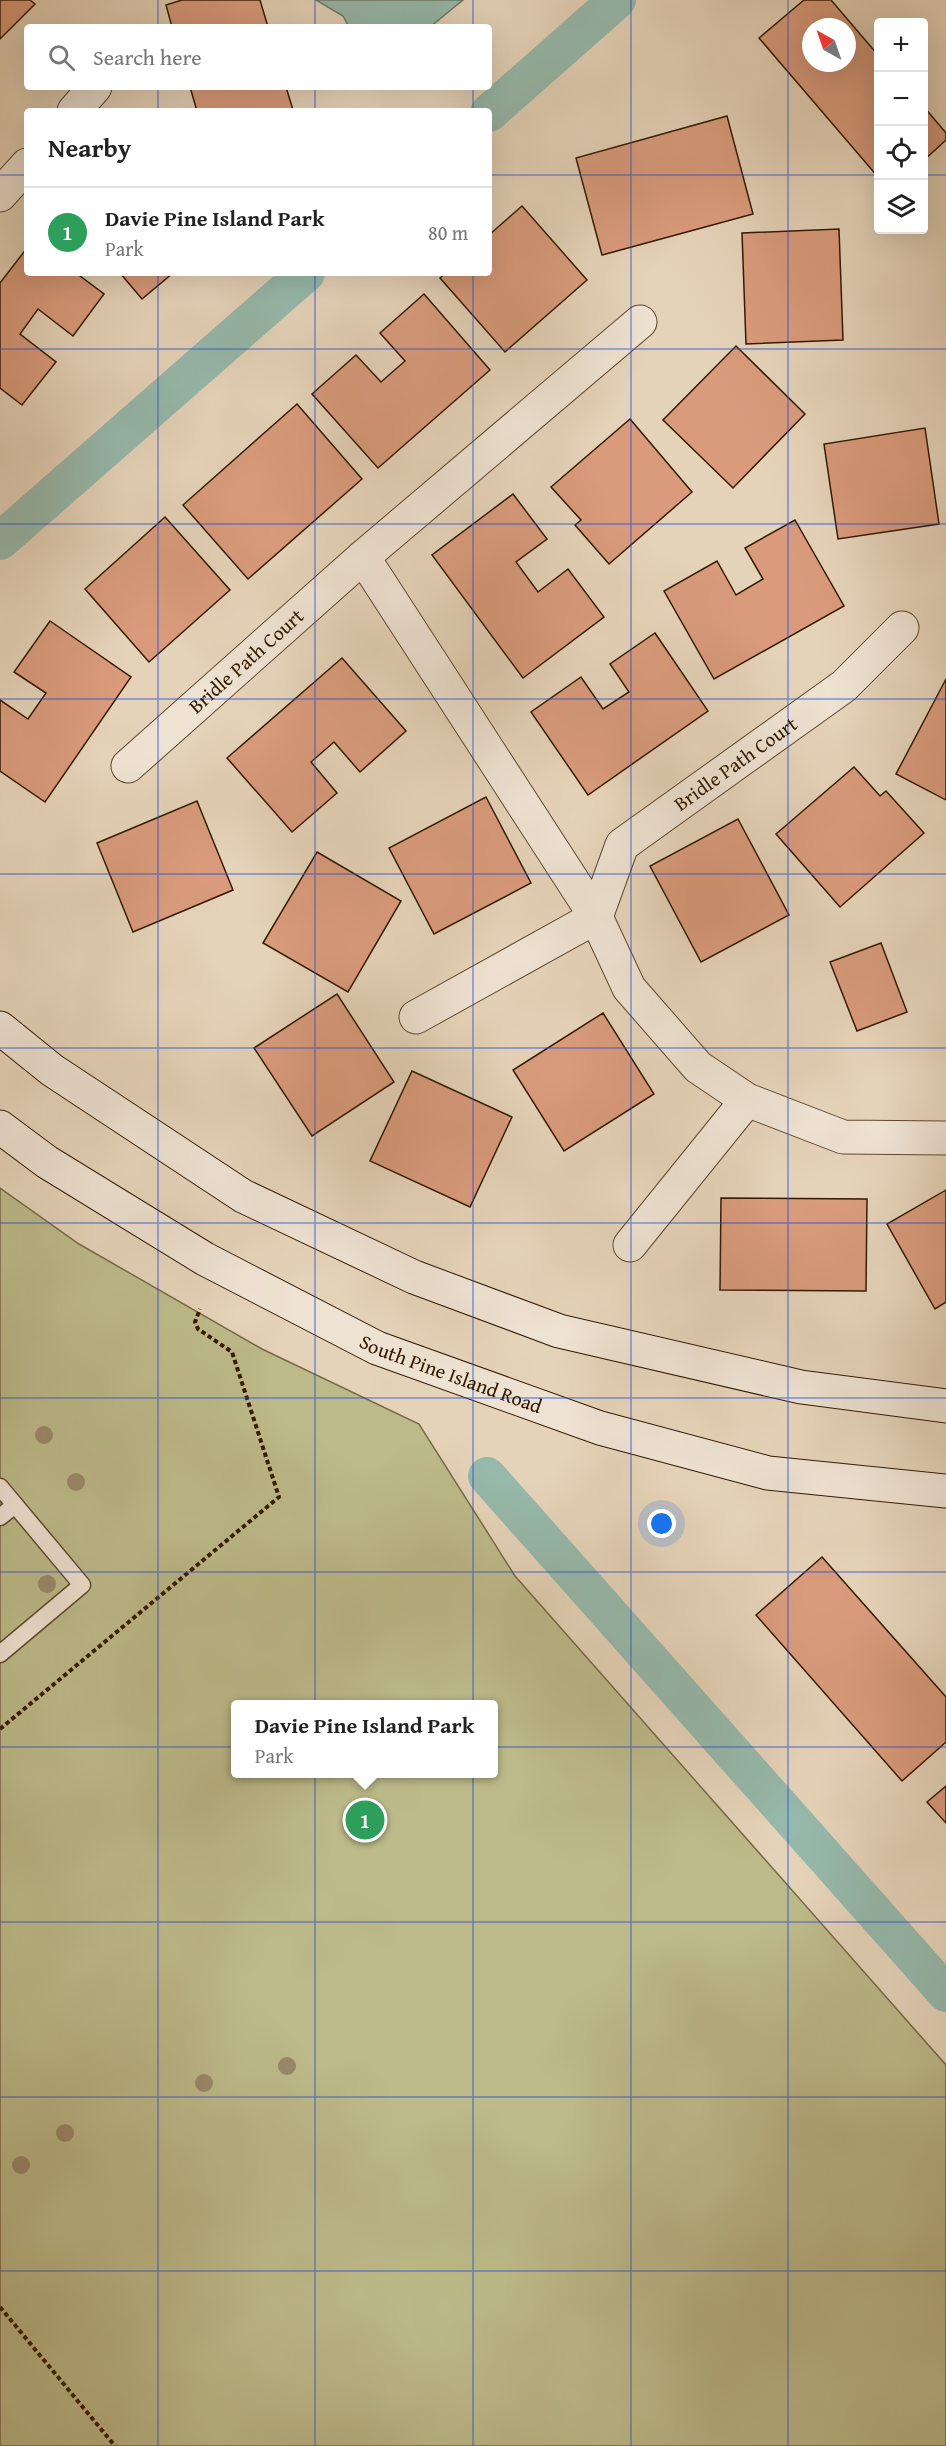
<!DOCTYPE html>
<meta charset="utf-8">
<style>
:root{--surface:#fff;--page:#f6f6f6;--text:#222;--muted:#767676;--line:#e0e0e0;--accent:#8f2418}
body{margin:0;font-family:"Gentium Book Plus",serif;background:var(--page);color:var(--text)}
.controls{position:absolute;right:18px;top:18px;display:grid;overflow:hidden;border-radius:6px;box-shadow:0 6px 24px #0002}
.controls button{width:54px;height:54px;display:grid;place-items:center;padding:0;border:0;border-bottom:2px solid var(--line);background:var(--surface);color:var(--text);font:30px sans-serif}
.compass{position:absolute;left:802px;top:18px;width:54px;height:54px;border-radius:50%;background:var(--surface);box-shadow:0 6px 24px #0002;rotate:320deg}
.you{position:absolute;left:662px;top:1524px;width:21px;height:21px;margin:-15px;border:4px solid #fff;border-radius:50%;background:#1a73e8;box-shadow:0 0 0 9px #1a73e833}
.badge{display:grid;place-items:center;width:39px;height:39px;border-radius:50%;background:var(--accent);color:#fff;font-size:20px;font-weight:700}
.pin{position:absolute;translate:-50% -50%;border:3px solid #fff;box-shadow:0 2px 6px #0006}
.popup{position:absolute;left:231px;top:1700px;width:267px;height:78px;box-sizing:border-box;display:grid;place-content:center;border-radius:6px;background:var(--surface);filter:drop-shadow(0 2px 4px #0005);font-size:20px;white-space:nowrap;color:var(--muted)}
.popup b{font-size:22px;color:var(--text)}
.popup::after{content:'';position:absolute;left:50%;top:100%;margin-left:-12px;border:12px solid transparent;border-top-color:var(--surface)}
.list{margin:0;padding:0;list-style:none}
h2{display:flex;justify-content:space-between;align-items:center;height:78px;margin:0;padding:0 24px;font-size:26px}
h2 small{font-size:20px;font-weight:400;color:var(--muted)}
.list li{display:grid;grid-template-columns:39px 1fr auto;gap:18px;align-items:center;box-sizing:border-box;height:90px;padding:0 24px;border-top:2px solid var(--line)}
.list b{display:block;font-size:22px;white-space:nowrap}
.list p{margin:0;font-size:20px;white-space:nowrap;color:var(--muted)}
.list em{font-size:20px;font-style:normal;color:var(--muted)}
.icon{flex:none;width:33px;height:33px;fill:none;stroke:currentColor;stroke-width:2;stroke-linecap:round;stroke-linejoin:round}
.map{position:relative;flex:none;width:946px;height:2446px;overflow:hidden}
.search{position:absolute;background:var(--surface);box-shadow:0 6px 24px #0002;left:24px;top:24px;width:468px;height:66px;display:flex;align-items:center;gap:15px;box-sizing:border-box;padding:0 21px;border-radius:6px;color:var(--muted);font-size:22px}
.panel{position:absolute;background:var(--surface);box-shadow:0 6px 24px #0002;left:24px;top:108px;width:468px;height:168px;border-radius:6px}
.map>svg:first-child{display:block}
.green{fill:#bdba8a;stroke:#786a45;stroke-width:1.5;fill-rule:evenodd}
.water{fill:#96b9ab;stroke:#6e7967;stroke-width:1.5}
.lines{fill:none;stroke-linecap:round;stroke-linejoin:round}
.canal{stroke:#96b9ab;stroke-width:38}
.building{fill:#d99b7c;stroke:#331a00;stroke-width:1.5;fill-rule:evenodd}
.lane-casing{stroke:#60482e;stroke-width:19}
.street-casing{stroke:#60482e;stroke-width:35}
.secondary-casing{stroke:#331a00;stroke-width:35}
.path{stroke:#331a00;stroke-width:4;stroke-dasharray:4.5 3;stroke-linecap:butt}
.lane{stroke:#eee2d2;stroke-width:16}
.street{stroke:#eee2d2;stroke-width:33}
.secondary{stroke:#eee2d2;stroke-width:33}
.tree{fill:#9a886a}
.grid{fill:none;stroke:#1d4ed8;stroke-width:1.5;stroke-opacity:0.55}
.labels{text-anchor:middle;stroke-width:5;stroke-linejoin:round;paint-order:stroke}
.street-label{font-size:20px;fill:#331a00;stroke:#eee2d2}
</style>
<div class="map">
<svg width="946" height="2446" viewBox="0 0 946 2446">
<rect width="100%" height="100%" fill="#e5d3b9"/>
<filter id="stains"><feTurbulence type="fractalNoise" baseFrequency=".00333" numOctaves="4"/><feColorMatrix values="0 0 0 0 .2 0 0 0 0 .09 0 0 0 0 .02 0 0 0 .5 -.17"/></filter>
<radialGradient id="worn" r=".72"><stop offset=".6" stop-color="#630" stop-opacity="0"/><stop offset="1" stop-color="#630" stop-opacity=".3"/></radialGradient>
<path class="green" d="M0,1188L79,1244L262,1349L419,1424L515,1576L946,2065V2446H0ZM236,1704H494V1774H236Z"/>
<path class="water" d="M316,0H463L430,27H349L343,16Z"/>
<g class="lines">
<g class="canal">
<path d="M489,113L617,0"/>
<path d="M0,541L306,273"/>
<path d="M487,1476L946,1993"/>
</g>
</g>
<g class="building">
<path d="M0,0H30L35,4L0,39Z"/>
<path d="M182,0H260L268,27H172L166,5Z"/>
<path d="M804,0H831L878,55V177L759,38ZM811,27H847V63H811Z"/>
<path d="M190,87H286L293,110L197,111Z"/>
<path d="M924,107L946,133V140L924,160Z"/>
<path d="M727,116L753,214L602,255L576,158Z"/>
<path d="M522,206L587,280L505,352L440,278L446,273H489V235Z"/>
<path d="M839,229L843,340L746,344L742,233Z"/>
<path d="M27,248V273H76L104,294L73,336L38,309L20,334L56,362L22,405L0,388V283Z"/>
<path d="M120,273H173L142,299Z"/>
<path d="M424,294L490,370L378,468L312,394L356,355L381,382L405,361L380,333Z"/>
<path d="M736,346L805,414L733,488L663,420Z"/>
<path d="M297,404L362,479L248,579L183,505Z"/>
<path d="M630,419L692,492L609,564L575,525L581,520L551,487Z"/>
<path d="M925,428L939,524L838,539L824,444Z"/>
<path d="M513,494L547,539L516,562L538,592L568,569L604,617L523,678L432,555Z"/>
<path d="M165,517L230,590L149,662L85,589Z"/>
<path d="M795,520L844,606L714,679L664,591L717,561L736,595L763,579L745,548Z"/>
<path d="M50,621L131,677L45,802L0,771V700L28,719L46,693L14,672Z"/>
<path d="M655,633L708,711L588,795L531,712L581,677L603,709L629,692L610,664Z"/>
<path d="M342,658L406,731L360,772L334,742L311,762L337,793L292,832L227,758Z"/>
<path d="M946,679V800L896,774Z"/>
<path d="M854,767L880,796L886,791L924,833L840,907L776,834Z"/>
<path d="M486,797L531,883L434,934L389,848Z"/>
<path d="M197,801L233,890L133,932L97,843Z"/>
<path d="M738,819L789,915L701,962L650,866Z"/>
<path d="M317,852L401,901L348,992L263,943Z"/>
<path d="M881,943L907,1012L857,1031L830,962Z"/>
<path d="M337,994L394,1082L312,1136L254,1048Z"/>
<path d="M603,1013L654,1094L564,1151L513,1070Z"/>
<path d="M412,1071L512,1117L470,1207L370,1161Z"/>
<path d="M946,1190V1302L935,1309L887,1224Z"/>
<path d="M721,1198L867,1199L866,1291L720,1290Z"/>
<path d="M822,1557L946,1697V1742L902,1781L756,1615Z"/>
<path d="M946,1786V1823L927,1802Z"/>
</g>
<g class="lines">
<defs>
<g id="lane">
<path d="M0,1487L82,1585L0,1654"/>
<path d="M0,1517L15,1505"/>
</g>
<g id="street">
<path d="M74,111L95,87"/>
<path d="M0,195L27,165"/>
<path d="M363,557L596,917L629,988L698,1067L747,1100L843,1137L946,1138"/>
<path id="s1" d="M128,766L363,557L640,322"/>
<path id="s2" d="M416,1017L596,917L622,845L844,686L902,628"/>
<path d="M630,1245L747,1100"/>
</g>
<g id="secondary">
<path d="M0,1028L52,1070L243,1196L414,1277L559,1331L801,1387L946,1406"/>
<path id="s3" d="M0,1127L47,1162L205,1259L377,1348L600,1428L768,1473L946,1491"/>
</g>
</defs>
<use href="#lane" class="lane-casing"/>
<use href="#street" class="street-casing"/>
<use href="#secondary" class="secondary-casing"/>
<g class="path">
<path d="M0,1729L279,1497L232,1352L198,1329L195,1322L200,1309"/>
<path d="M0,2307L115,2446"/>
</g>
<use href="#lane" class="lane"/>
<use href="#street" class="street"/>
<use href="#secondary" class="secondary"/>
</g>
<g class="tree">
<circle cx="44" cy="1435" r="9"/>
<circle cx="76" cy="1482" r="9"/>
<circle cx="47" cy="1584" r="9"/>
<circle cx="287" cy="2066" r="9"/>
<circle cx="204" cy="2083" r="9"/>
<circle cx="65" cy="2133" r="9"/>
<circle cx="21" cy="2165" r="9"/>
</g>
<path class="grid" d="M158,0V27M315,0V27M473,0V27M631,0V2446M788,0V2446M158,87V111M315,87V111M473,87V111M0,175H27M489,175H878M924,175H946M158,273V2446M315,273V2446M473,273V2446M0,349H946M0,524H946M0,699H946M0,874H946M0,1048H946M0,1223H946M0,1398H946M0,1572H946M0,1747H946M0,1922H946M0,2097H946M0,2271H946"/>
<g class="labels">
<g class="street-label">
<text dy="7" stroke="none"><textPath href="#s1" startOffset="158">Bridle Path Court</textPath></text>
<text dy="7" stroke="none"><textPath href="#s2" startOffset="422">Bridle Path Court</textPath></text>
<text dy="7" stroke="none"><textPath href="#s3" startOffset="516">South Pine Island Road</textPath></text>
</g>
</g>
<rect width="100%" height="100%" filter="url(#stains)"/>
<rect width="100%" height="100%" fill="url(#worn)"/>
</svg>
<div class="controls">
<button>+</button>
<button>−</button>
<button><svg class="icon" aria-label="locate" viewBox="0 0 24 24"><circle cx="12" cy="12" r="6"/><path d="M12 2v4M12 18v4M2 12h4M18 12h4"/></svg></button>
<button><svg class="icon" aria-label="layers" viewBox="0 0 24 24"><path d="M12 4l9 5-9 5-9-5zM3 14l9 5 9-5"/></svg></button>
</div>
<svg class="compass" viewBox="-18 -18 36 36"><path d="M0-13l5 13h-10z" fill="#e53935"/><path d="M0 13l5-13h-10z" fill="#767676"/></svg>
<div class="you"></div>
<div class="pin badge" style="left:365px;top:1820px;background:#2e9e5b">1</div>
<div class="popup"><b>Davie Pine Island Park</b>Park</div>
<div class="search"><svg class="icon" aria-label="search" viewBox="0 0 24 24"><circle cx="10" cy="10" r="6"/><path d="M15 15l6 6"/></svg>Search here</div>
<section class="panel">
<h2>Nearby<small></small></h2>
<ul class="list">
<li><span class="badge" style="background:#2e9e5b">1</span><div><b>Davie Pine Island Park</b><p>Park</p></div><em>80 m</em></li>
</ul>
</section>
</div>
